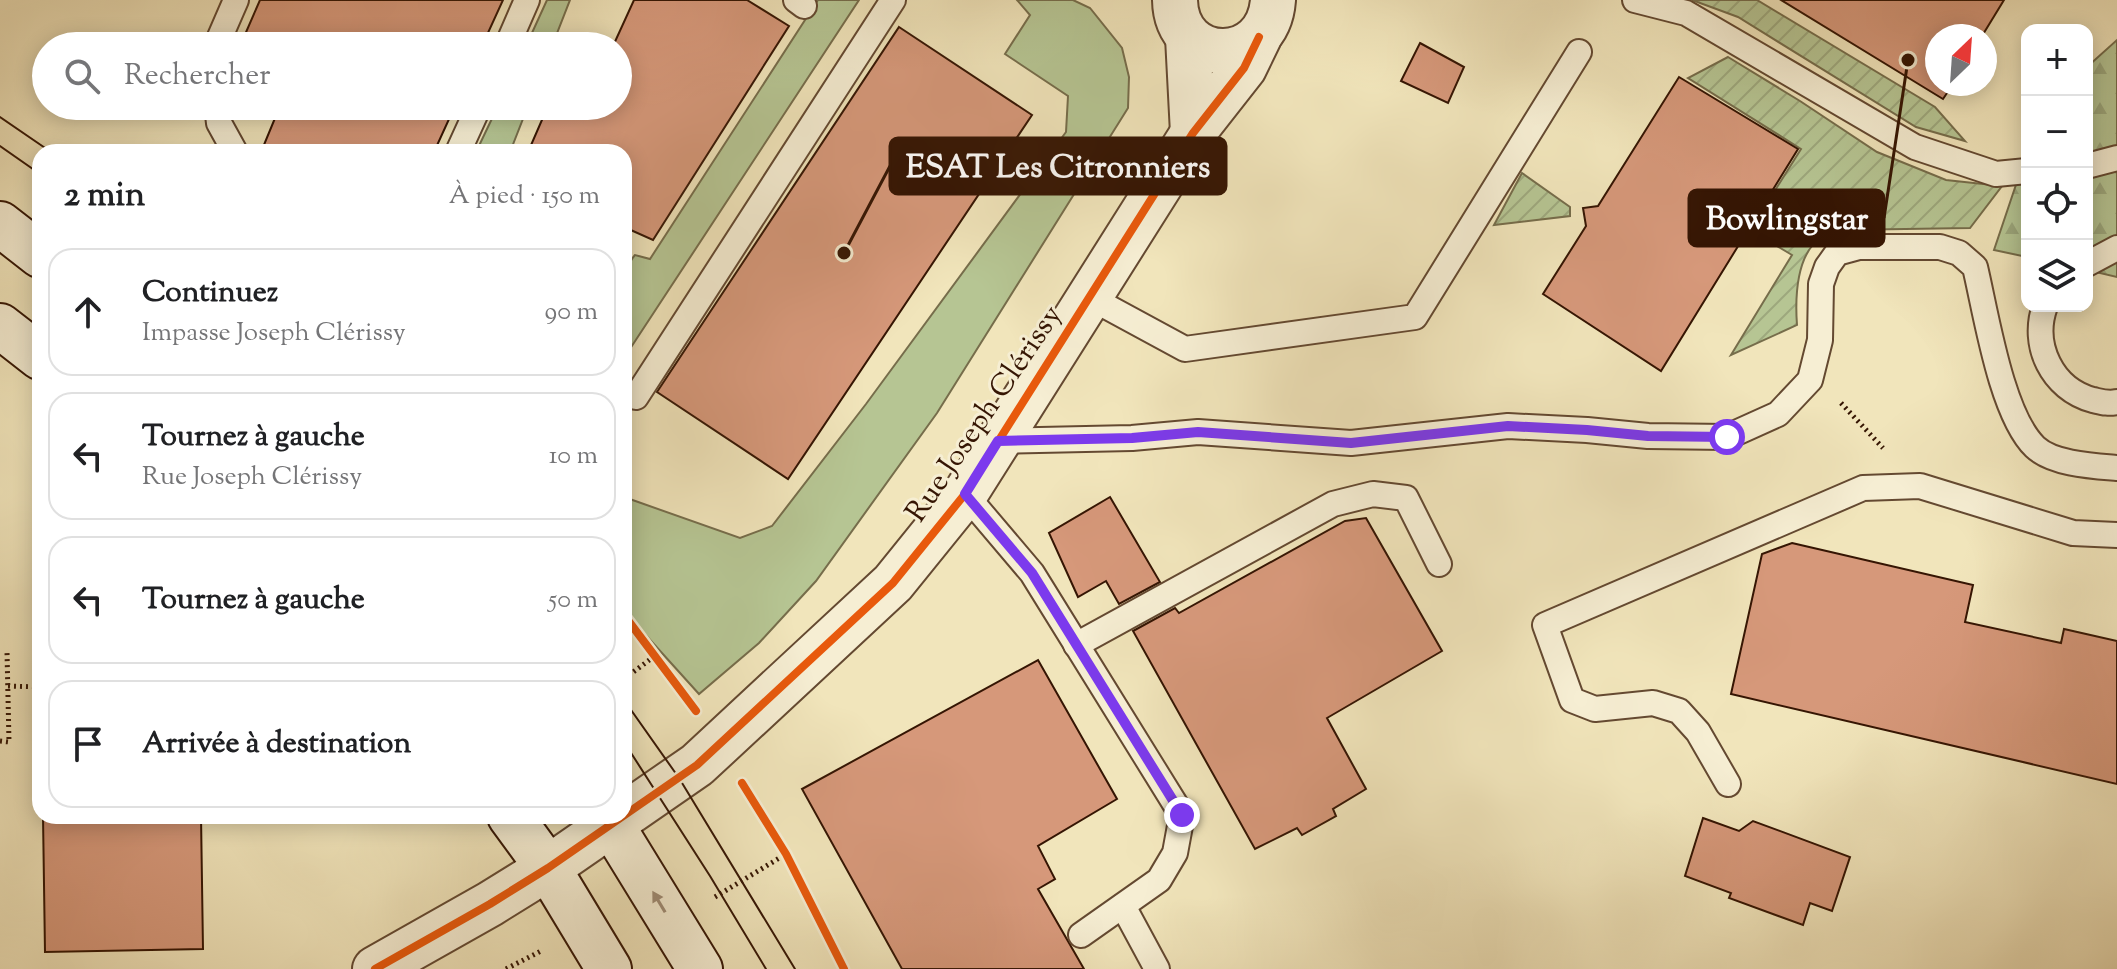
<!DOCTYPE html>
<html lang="fr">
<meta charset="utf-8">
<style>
:root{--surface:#fff;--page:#f6f6f6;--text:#202124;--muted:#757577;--line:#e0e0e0}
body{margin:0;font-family:"Sorts Mill Goudy",serif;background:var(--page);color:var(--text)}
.controls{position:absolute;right:24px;top:24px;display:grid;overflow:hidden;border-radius:16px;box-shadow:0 4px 20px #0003}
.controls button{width:72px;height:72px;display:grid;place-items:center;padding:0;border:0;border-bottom:2px solid var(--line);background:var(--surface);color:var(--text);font:40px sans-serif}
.compass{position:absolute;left:1925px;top:24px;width:72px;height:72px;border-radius:50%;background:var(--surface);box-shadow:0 4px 20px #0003;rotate:25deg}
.stop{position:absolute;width:24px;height:24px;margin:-18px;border:6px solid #7c3aed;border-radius:50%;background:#fff}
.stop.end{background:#7c3aed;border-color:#fff;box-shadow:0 2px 8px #0008}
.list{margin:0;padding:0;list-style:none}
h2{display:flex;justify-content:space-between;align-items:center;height:104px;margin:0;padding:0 32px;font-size:34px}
h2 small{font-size:26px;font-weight:400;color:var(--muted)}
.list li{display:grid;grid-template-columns:52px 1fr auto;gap:24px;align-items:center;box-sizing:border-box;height:128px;margin:0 16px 16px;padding:0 16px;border:2px solid var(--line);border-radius:24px}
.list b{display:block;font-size:30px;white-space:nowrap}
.list p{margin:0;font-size:26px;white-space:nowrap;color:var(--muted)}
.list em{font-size:26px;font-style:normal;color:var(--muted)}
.icon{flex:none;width:44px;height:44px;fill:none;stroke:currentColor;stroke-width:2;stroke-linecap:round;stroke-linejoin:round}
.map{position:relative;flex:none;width:2117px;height:969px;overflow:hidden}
.search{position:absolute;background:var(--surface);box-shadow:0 4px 20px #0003;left:32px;top:32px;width:600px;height:88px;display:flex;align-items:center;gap:20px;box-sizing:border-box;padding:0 28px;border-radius:44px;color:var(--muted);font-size:30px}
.panel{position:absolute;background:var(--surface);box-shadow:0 4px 20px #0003;left:32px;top:144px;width:600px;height:680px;border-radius:24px}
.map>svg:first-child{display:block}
.grass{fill:#b6c593;stroke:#766d4b;stroke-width:2}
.forest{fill:url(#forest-firs);stroke:#766d4b;stroke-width:2}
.garden{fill:url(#garden-furrows);stroke:#766d4b;stroke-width:2}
.building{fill:#d6987a;stroke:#351503;stroke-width:2}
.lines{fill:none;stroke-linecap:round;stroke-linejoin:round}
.lane-casing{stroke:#644931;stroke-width:28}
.street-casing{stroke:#644931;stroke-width:48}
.secondary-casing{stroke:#351503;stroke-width:48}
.path{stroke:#351503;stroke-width:5;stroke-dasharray:2 4;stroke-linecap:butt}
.lane{stroke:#f6eed3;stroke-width:24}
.street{stroke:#f6eed3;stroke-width:44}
.secondary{stroke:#f6eed3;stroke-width:44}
.tram{stroke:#351503;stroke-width:2}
.cycleway-casing{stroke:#f6eed3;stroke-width:13}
.cycleway{stroke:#e8590c;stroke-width:8}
.oneway{fill:#9f8c75}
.route{stroke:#7c3aed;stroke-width:10}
.labels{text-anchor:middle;stroke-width:6;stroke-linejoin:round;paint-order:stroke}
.street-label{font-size:30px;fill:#351503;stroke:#f6eed3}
.leader{fill:none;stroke:#351503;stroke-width:3}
.callout-dot{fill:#351503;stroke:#f6eed3;stroke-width:3}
.callout{fill:#351503;stroke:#351503;stroke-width:3}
.callout-label{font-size:32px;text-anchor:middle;font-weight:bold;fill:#fff}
</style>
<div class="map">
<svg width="2117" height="969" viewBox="0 0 2117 969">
<defs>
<pattern id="forest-firs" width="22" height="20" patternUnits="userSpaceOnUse" patternTransform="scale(2)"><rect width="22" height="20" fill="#b6c593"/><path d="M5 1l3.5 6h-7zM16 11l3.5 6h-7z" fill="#9da87d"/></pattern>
<pattern id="garden-furrows" width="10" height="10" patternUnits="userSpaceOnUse" patternTransform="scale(2)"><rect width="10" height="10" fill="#b6c593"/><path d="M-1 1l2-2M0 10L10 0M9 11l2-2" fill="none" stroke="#9da87d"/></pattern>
</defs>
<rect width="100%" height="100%" fill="#f1e5bb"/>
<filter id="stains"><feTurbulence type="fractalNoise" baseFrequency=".0025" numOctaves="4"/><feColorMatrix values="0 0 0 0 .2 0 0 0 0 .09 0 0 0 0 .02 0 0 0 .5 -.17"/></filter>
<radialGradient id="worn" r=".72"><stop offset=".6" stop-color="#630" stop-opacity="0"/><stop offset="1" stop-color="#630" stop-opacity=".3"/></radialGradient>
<g class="grass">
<path d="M547,0H570L552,46H526Z"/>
<path d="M818,0H859L624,358C624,330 616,276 635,255L650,259Z"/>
<path d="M1017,0H1073L1090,8L1122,48L1129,77L1128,108L937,413L816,581L759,643L699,694L624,611V497L740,538L772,526L866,404L1066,132L1068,96L1005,54L1030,15Z"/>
<path d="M498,106H528L510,152H476Z"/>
</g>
<g class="forest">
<path d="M2117,40V277L2087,270V67Z"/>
<path d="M2027,152V257L1994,250Z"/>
</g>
<g class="garden">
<path d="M1692,0H1757L1935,107L1965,141L1916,127L1738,17Z"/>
<path d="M1728,57L1800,101L1877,152L1946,180L2002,186L1970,228L1840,230C1835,232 1827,234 1822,237C1796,253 1795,298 1797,325L1731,355L1792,255L1750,230L1801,149L1688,78Z"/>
<path d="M1522,173L1570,207V216L1494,225Z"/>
</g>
<g class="building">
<path d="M260,0H503L482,46H240Z"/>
<path d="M634,0H747L789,26L653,240L624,227V152H528L548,106H618V46H613Z"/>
<path d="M1781,0H2004L1982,36H1937V84H1953L1943,99Z"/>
<path d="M899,27L1032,115L788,479L657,392Z"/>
<path d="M1420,43L1464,67L1448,103L1401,81Z"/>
<path d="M1679,77L1798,149L1661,371L1543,294L1586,226L1583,208L1598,206Z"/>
<path d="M280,106H455L434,152H261Z"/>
<path d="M1110,497L1160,582L1119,604L1106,581L1078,597L1049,533Z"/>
<path d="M1366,518L1442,651L1327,718L1366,789L1333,809L1336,816L1302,835L1297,828L1255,849L1133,631L1175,608L1179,613L1345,521Z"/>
<path d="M1792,543L1973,585L1965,622L2061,643L2064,629L2117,641V784L1731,694L1762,554Z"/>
<path d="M1038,660L1117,799L1038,846L1055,879L1038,889L1084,969H902L802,789Z"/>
<path d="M43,816H201L203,949L45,952Z"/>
<path d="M1703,818L1739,831L1753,821L1850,857L1832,911L1810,903L1803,925L1729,898L1731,893L1685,876Z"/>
</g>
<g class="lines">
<defs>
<g id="lane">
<path d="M796,0L804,6"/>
<path d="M1635,0L1686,13L1915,147L1996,174L2027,171"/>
<path d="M216,46L236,0"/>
<path d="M507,46L527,0"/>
<path d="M217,106L219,123L235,152"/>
<path d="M458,152L479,106"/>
<path d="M2087,166L2117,158"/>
<path d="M2087,264L2117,248"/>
<path d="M1089,297L1185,349L1415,317L1579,52"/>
<path d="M2045,306C2031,345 2052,389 2093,400C2102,402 2108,404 2117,402"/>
<path d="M636,397L893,0"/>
<path d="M998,441L1132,438L1198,432L1351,443L1508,426L1587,430L1648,436L1727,437L1778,414L1810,380L1820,340L1821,284L1827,267L1837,253L1859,247H1940L1959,253L1975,267C1986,313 2001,414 2035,447C2053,464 2093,466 2117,468"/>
<path d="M965,494L1032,573L1182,815L1175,853L1159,880L1081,935"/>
<path d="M1076,645L1333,504L1373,494L1406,498L1439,564"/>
<path d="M1728,784L1698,732L1679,711L1653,703L1595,709L1572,700L1545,625L1863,488L1920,486L2073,533L2117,535"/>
<path d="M1123,906L1157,969"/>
</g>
<g id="street">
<path d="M1175,0C1176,67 1268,69 1273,0"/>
<path d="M1188,37L1193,133"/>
<path d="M375,969L490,904L548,868L697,765L893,583L965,494L1193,133L1244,68L1259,37"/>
</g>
<g id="secondary">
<path d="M0,224L40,255"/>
<path d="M0,326L40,357"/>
<path d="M510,816L548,868L609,969"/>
<path d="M606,816L700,969"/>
</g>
</defs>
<use href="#lane" class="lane-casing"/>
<use href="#street" class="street-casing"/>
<use href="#secondary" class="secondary-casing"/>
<g class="path">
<path d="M1841,403L1883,448"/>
<path d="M624,679L656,655"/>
<path d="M8,686L40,687"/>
<path d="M0,741L9,742L7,652"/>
<path d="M715,897L786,854"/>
<path d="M506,969L541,951"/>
</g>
<use href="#lane" class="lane"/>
<use href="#street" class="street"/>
<use href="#secondary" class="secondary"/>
<g class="tram">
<path d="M0,117L51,152"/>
<path d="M0,146L40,174"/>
<path d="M624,700L679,778L795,969"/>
<path d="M624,742L710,876L766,969"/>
</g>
<defs>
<g id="cycleway">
<path d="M624,615L696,711"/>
<path d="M742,783L786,854L844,969"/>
<path d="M375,969L490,904L548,868L697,765L893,583L965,494L1193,133L1244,68L1259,37"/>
</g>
</defs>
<use href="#cycleway" class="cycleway-casing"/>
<use href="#cycleway" class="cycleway"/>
</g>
<defs><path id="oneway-solid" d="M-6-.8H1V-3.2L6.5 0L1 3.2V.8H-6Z" transform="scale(2)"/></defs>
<use class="oneway" href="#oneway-solid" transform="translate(659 902) rotate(-121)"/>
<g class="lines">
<path class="route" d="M1182,815L1032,573L965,494L998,441L1132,438L1198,432L1351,443L1508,426L1587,430L1648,436L1727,437"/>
</g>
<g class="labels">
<g class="street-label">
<text transform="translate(983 413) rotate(-56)" y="10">Rue Joseph Clérissy</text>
</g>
</g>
<path class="leader" d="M844 253L890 166M1908 60L1884 218"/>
<g class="callout-dot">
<circle cx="844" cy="253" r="8"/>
<circle cx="1908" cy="60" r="8"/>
</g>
<g class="callout">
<rect x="890" y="138" width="336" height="56" rx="8"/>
<rect x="1689" y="190" width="195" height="56" rx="8"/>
</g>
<g class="callout-label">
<text x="1058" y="177">ESAT Les Citronniers</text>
<text x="1787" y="229">Bowlingstar</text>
</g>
<rect width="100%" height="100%" filter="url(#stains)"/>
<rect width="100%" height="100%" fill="url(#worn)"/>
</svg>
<div class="controls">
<button>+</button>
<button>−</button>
<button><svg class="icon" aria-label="locate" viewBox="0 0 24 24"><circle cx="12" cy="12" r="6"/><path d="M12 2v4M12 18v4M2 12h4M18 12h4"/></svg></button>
<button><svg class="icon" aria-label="layers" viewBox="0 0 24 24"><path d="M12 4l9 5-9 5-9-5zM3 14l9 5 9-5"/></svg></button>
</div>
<svg class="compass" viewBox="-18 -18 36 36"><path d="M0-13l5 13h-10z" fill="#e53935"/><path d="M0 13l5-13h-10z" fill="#757577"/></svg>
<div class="stop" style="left:1727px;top:437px"></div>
<div class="stop end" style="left:1182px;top:815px"></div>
<div class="search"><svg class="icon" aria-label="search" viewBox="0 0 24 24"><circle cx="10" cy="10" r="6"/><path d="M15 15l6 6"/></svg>Rechercher</div>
<section class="panel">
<h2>2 min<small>À pied · 150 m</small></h2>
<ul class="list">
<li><svg class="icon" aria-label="ahead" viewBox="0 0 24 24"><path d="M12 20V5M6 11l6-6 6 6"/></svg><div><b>Continuez</b><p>Impasse Joseph Clérissy</p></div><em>90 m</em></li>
<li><svg class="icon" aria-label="left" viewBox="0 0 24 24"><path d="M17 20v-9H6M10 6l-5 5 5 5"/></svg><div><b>Tournez à gauche</b><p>Rue Joseph Clérissy</p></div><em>10 m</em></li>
<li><svg class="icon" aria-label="left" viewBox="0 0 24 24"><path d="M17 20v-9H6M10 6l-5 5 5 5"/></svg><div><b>Tournez à gauche</b></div><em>50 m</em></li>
<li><svg class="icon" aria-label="arrive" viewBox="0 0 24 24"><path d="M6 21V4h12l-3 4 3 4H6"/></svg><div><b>Arrivée à destination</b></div></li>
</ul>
</section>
</div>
